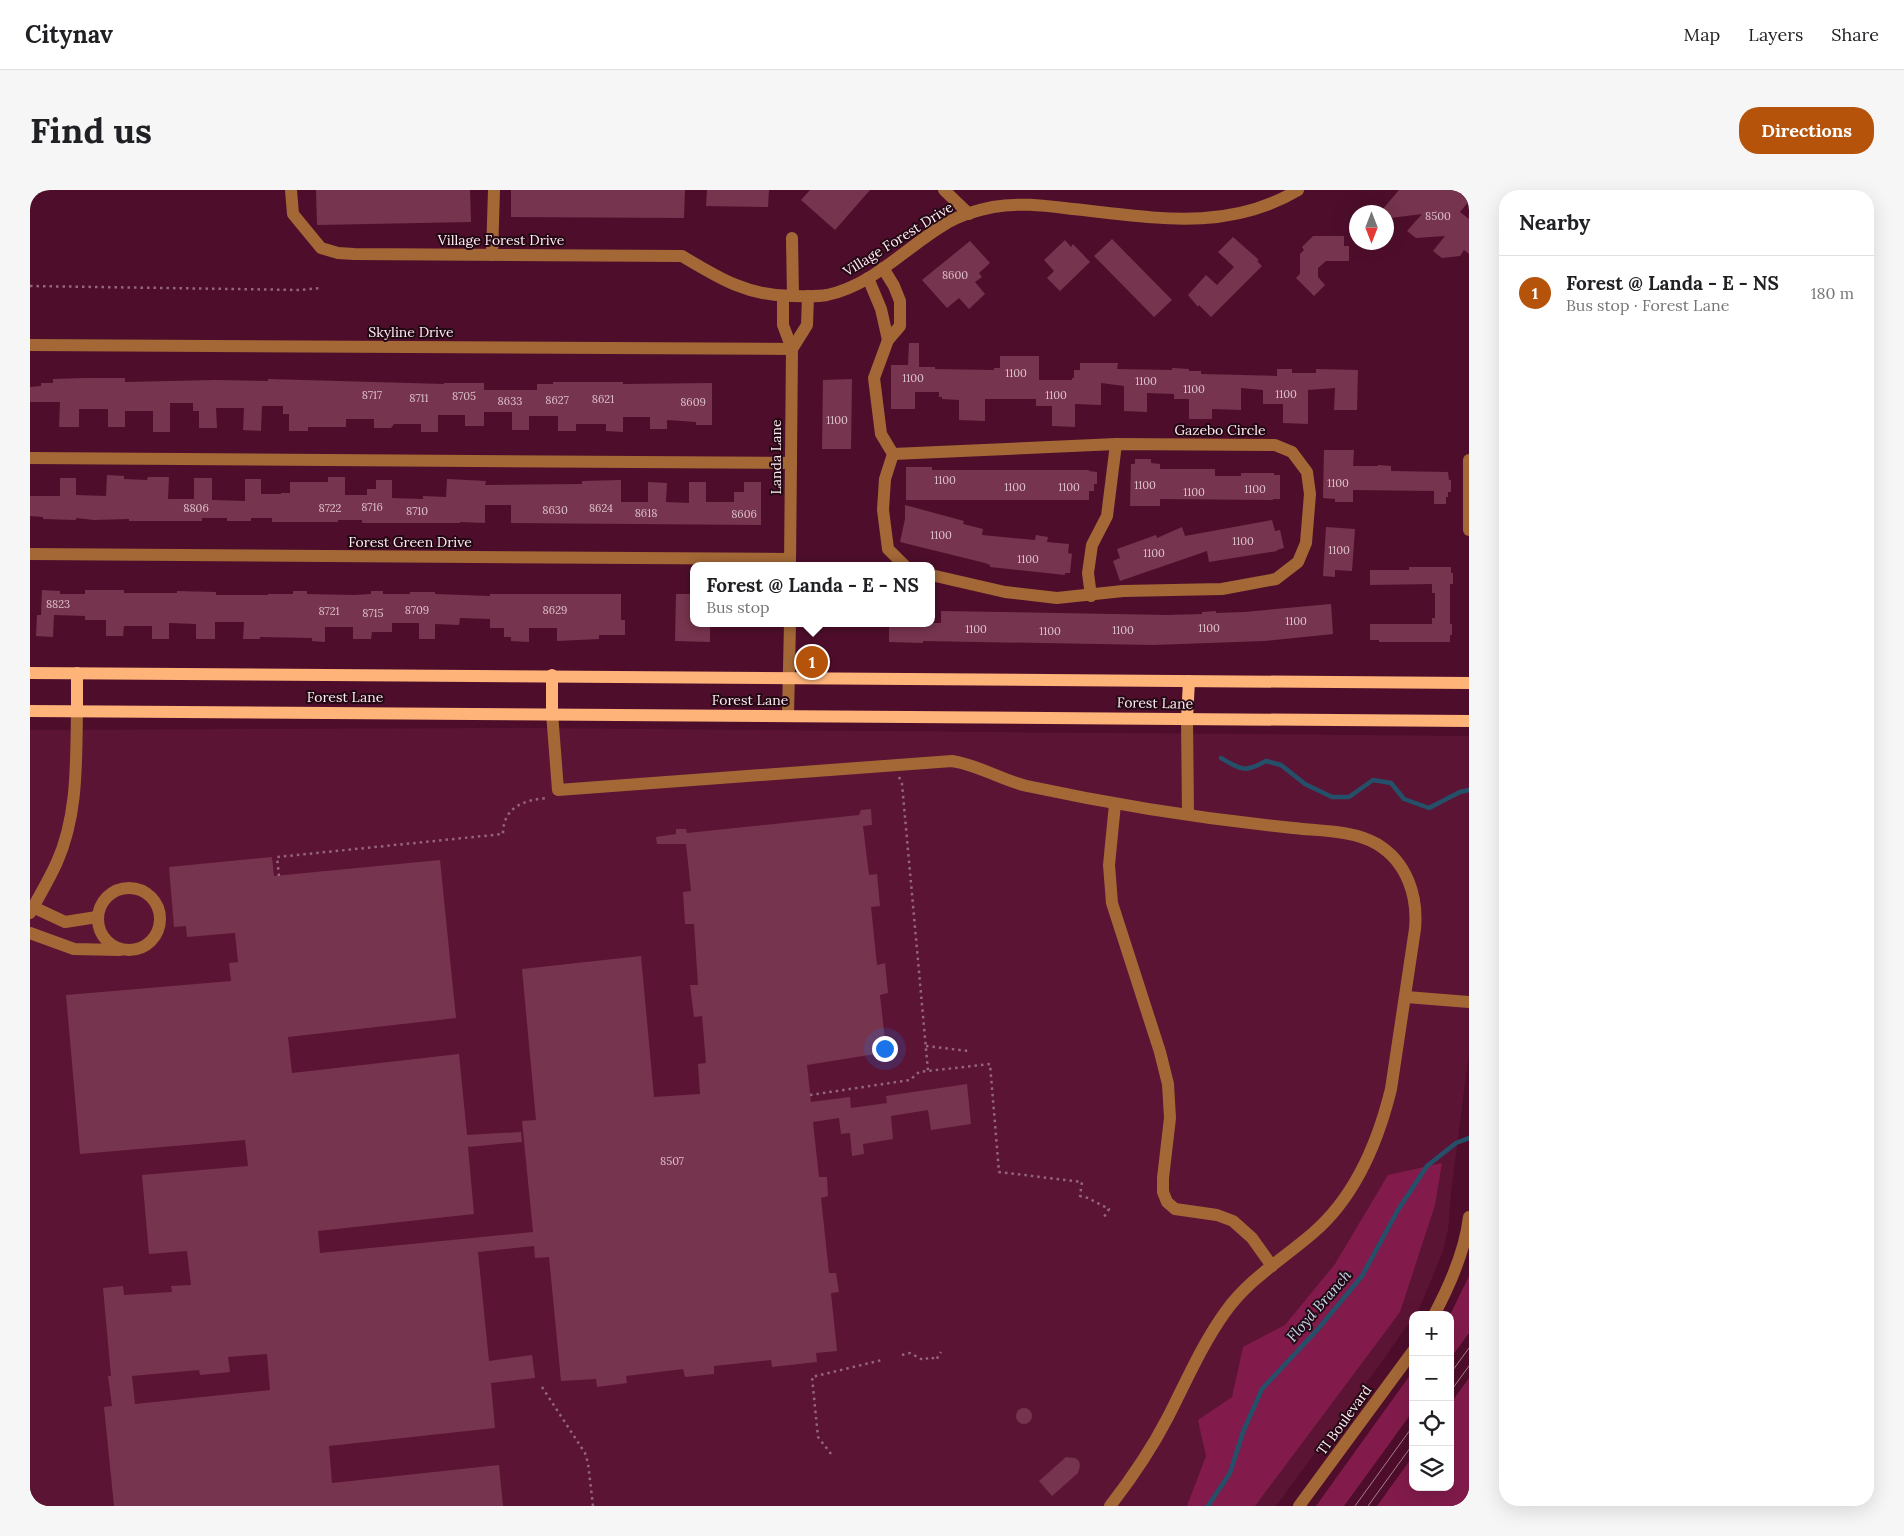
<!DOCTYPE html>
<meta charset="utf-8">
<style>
:root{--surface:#fff;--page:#f6f6f6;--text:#202124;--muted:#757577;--line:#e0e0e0;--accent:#b45309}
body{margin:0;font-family:Lora,serif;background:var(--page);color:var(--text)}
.controls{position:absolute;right:15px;bottom:15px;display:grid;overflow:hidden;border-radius:10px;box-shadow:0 5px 20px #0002}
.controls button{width:45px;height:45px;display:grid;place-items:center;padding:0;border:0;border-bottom:1px solid var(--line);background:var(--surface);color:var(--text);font:25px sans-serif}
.compass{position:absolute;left:1319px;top:15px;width:45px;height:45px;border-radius:50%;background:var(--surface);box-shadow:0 5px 20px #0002;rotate:180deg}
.you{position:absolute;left:854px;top:858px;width:18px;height:18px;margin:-12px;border:4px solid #fff;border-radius:50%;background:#1a73e8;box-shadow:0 0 0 8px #1a73e833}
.badge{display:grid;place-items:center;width:32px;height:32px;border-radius:50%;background:var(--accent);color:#fff;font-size:16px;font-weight:700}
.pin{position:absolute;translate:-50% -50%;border:2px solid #fff;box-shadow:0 1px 5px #0006}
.popup{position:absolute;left:660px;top:372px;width:245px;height:65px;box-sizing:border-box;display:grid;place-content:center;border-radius:10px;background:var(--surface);filter:drop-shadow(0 1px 4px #0005);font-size:16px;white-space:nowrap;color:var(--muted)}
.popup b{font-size:19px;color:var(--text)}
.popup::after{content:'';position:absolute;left:50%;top:100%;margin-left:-10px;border:10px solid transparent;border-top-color:var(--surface)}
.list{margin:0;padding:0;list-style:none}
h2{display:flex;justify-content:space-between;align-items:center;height:65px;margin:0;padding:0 20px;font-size:21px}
h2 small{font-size:16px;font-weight:400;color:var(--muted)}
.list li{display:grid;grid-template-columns:32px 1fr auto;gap:15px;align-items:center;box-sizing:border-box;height:75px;padding:0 20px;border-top:1px solid var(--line)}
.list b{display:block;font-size:19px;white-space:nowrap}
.list p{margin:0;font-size:16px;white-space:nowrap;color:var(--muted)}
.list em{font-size:16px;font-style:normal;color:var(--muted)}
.icon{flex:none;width:28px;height:28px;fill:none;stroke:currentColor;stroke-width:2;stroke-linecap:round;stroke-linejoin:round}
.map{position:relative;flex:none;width:1439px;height:1316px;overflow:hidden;border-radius:20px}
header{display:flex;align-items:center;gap:30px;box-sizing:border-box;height:70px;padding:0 25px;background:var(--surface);border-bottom:1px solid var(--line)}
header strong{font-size:24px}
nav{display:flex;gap:28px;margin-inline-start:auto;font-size:18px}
.intro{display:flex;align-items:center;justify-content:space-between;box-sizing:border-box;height:120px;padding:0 30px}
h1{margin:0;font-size:35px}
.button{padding:12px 22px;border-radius:20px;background:var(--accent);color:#fff;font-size:18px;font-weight:700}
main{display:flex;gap:30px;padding:0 30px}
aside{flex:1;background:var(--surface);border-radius:20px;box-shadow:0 5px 20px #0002}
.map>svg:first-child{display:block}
.built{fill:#5c1434}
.green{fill:#821b4b}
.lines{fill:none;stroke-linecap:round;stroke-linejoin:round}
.stream{stroke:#24506a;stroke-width:4.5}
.building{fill:#77344e;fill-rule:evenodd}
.path{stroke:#94667a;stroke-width:2.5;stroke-dasharray:2.5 4;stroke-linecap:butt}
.minor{stroke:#a46837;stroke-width:12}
.major{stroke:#feb379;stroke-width:12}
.tram{stroke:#a77e8f;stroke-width:1}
.labels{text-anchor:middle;stroke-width:4;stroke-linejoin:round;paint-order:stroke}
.number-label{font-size:11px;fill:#dcbfc9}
.street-label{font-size:14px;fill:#feedf2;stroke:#240914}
.water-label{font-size:15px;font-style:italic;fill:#bfdaed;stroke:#240914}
</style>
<header>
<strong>Citynav</strong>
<nav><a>Map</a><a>Layers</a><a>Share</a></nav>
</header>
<div class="intro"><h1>Find us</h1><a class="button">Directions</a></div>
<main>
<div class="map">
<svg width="1439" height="1316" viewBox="0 0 1439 1316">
<rect width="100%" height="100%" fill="#4e0e2b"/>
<path class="built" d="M492,538L1439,546V861L1421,1003L1418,1040L1413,1061L1389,1119L1383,1125V1127L1348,1177L1246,1316H0V540Z"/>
<g class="green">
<path d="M1412,973L1405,1015L1370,1122L1225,1316H1157L1176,1266L1168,1230L1202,1207L1213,1157L1255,1135L1305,1074L1358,985Z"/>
<path d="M1439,1086V1143L1420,1169V1125Z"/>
<path d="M1383,1181V1221L1314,1316H1286Z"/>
<path d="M1439,1188V1316H1347L1383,1266V1297H1420V1214Z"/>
</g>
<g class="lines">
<g class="stream">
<path d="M1191,568C1212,580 1214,583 1236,571L1251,575L1275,594L1302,607H1319L1343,590L1361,593L1374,609L1399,618L1430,602L1439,600"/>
<path d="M1178,1316L1200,1283L1213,1242L1232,1199L1288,1139L1332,1086L1368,1020L1397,976L1426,953L1439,948"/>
</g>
</g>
<g class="building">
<path d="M286,0H440L441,32L287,35Z"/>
<path d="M481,0H655L654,28L481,27Z"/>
<path d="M677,0H739L738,17L676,16Z"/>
<path d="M780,0H840L805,40L771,10Z"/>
<path d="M1369,0H1434L1439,4V11L1430,22L1439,29V64L1434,60L1430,66L1412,68L1403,61L1415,46L1386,48L1377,41L1392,24L1361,28L1352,20Z"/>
<path d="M1283,46H1314V56H1319V71H1296L1288,78V87L1295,95L1284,106L1266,88L1270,84V64L1274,60L1272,57Z"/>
<path d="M1203,47L1229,70L1227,71L1232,76L1181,127L1169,115L1168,117L1158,105L1176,85L1187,95L1204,77L1188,62Z"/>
<path d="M1082,49L1142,110L1124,127L1064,66Z"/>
<path d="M1035,50L1041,57L1043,54L1060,72L1030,101L1017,88L1024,81L1014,70Z"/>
<path d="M940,51L960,73L949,83L952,87L945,92L955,104L939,119L929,108L917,118L892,90Z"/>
<path d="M879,153H889V177H905V179L964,180V178H970V166H1009V190H1042V188H1044V180H1050V173H1088L1087,179L1142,180V178L1159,179V181H1171V184L1247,186V179H1262V183H1286V179L1328,180L1327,220H1304L1305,198L1278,200V234L1253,233V214H1233V200L1211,198V220L1182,219V229H1159V209H1144V204L1117,203V222L1094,221V196L1071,193V215L1045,214V237L1022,236V216H1006V209H955V231L929,230V210L912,209V207H909V202H885V219H861V175H878Z"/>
<path d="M55,188H95V192L186,190L238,191V189L414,194V193H454V200H507V194H523V192H593V194L682,193V235H666V232L637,230V239H620V227H593V242L576,241V234H546V241H528V226H499V240H482V222H454V236H435V225H408V242H391V234H364L361,238H344V229H316V237H278V241H259V224H253V216H232L231,241L213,240L214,218H186L187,238H169V221H163V213H140V242H123V221H95V237H78V219H49V237H29L30,212H0V197L11,196V193H23V189Z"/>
<path d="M822,189L821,259H792L793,190Z"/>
<path d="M1294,260H1324L1323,276H1348V275L1361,276V281L1418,282L1419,290H1421V302H1418V307H1416V314H1404V301L1323,300V312H1305V309L1293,308Z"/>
<path d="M1105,269H1121V273L1130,274V279H1185V286H1211V283H1244V285H1250V309H1243V310L1130,309V316H1100L1101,274H1105Z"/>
<path d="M876,277H902V280H1059V281L1067,282V294H1064V301H1059V310H876Z"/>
<path d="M77,285L94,286V289L117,290L118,287H139L138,309H164V288H182V310L215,311V289H231V304H251V303H260V292H298V287H315V305H337V299H346V290H362V308L393,309V306L416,307L417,289L456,291L455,295L552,294V291L591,290V312H618V292L637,293L636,312L659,313V292H676V312H704V302H714V292H731V335L481,333V315H455V333L430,332V333H332V330H308V332H242V328H221V331H197V328H172V331H99V329L64,330L46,328V330L13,329V327L0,326V306H30V288H46V305L76,306Z"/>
<path d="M875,315L934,331L933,334L953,339L952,345L1005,350L1006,345L1018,347L1017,352L1039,354L1038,363L1042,364L1040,383H1035V385L960,377V375L955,373L870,352L875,329Z"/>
<path d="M1242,330L1245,341L1250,340L1254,358L1247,360V361L1179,372L1177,361L1090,391L1083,371L1090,368L1087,359L1126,345L1127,348L1152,337L1155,346Z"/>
<path d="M1296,337L1325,339L1322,381L1305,380V387L1293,386Z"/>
<path d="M1379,377H1421V383H1423V394H1420V434H1422V445H1420V452H1349V450H1340V434H1402V428H1405V403H1402V394L1340,395V380H1379Z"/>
<path d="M12,400L30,401V404H55V400H94V403H147V401L186,402V405H238V404H263V401H277V404L324,405L341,404V401H353V404H380V402H405V404L460,406V404H591V430H595V445H569V449L527,451V438H499V452L481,451V447H474V438H460V429L430,428L429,435L405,434V449H389V433H362V442H342L341,449H323V437H295V452L282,451V448L230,447V449H213L214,432H185V449H166V434L139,433V449H122V436H94L93,446H76V430H55V426L24,425L23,447L6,446L7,425H11Z"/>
<path d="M646,404H663V433H680V452L645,451Z"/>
<path d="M1301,414L1303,444L1234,451L1123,455L893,451V453L859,452V433H911V421L1138,425L1172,424V422L1186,421V423L1214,422Z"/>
<path d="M841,619L842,635L833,636L839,685L847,684L850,716L841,717L847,775L855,773L858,803L850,805L855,850H863L864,861L777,875L781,912L820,907L821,918L857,913L856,906L937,894L941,934L901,940L898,920L861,926L863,949L833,954L834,964L822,966L820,943L811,944L809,928L783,932L789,987H797L798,1006L791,1008L799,1083H806L809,1102L801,1103L807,1161L786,1163L787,1172L742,1177L741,1170L684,1176V1184L655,1187L653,1179L596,1186L597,1193L567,1197L566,1189L531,1191L519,1067L505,1068L504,1056L448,1062L459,1171L502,1165L505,1188L461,1193L465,1238L299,1256L302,1293L469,1275L473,1316H84L74,1217L82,1216L78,1186H81L73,1098L93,1096L94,1105L142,1102L141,1096L161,1095L157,1061L119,1064L112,985L218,976L215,950L50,964L36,805L201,791L199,773L208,772L205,743L157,747L156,736L144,737L139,677L242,667L244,686L410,670L426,828L258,847L262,883L429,864L437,945L491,942L492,952L438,957L444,1024L288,1041L290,1063L503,1042L492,931L506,930L492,779L611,766L624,907L670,904L668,874L676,873L672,826L664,827L660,795H668L664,734H655L653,702L661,701L656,654H627L626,647L646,644V639H656L657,643L829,625L831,620ZM237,1164L240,1200L105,1214L102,1186L169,1180L170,1185L200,1182L198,1167Z"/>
<circle cx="994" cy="1226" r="8"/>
<path d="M1036,1267L1045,1268L1049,1271L1050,1276L1048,1283L1022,1306L1009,1291Z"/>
</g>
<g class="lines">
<g class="path">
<path d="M0,96L270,100L290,98"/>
<path d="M869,587L872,594L898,881"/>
<path d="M249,686L247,667L473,644C473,617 494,610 517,608"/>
<path d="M896,856L938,861"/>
<path d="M780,905L880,890L889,882L960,874L969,982L1052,992L1050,1006L1058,1008L1079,1019L1074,1027"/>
<path d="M872,1165L880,1163L893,1170L901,1167L906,1170L911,1162"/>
<path d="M512,1197L555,1263L558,1273L563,1316"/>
<path d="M801,1264L788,1247L782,1187L852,1170"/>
</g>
<g class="minor">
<path d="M261,0L263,24L291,58L308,63L324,64L652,66C690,89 718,106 763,106L762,48"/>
<path d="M914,0L939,24"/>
<path d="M462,65L464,0"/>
<path d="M853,78L864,96L870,111V136L858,150L844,188L851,244L863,264L855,289L853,320L858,359L875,376"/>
<path d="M838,88L851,119L858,150"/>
<path d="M753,106V135L762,159L760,376"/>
<path d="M763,106C775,106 786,107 797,105C844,95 877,56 917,33C930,25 948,20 963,17C989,12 1017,16 1043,19C1121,27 1196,43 1268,0"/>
<path d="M0,155L762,159"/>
<path d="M762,159L777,135L778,106"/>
<path d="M863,264L1086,254L1245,255L1262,262L1277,282L1280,304L1276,353L1268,372L1246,389L1192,399L1093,401L1027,408L975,402L901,385"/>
<path d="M0,268L761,273"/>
<path d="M1439,270V340"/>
<path d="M0,364L760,369"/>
<path d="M1061,406L1058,383L1062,355L1077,326L1086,254"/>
<path d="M522,523L528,600L922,571C949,575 971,590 997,596C1085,615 1174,629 1263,638C1290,641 1323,640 1347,654C1377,672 1388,706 1385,739L1361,899C1348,952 1325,1007 1283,1043C1253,1069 1219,1089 1196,1121C1172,1154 1156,1192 1138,1227C1122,1258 1101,1289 1080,1316"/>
<path d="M758,525L760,433"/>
<path d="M1157,528L1158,624"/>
<path d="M1085,614L1079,675L1082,713L1130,862L1138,894L1140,928L1133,988V1002L1137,1012L1145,1019L1187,1025L1203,1031L1222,1048L1242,1076"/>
<circle cx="99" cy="729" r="31"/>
<path d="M3,717L35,732L67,727"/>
<path d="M0,723C9,706 19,690 27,672C48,625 46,572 47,521"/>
<path d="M0,743L44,759L90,760"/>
<path d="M1376,807L1439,812"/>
<path d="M1404,1125C1420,1095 1435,1061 1439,1027"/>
<path d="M1269,1316L1383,1161"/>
</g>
<g class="major">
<path d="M0,483L1439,493"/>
<path d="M522,485V523"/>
<path d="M0,521L1439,531"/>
<path d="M47,521V483"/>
<path d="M1157,528L1159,491"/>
</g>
<g class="tram">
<path d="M1420,1184L1439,1158"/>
<path d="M1420,1202L1439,1176"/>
<path d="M1325,1316L1383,1236"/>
<path d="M1338,1316L1383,1254"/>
</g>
</g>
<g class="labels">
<g class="number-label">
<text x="1408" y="30">8500</text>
<text x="925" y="89">8600</text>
<text x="986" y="187">1100</text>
<text x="883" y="192">1100</text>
<text x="1116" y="195">1100</text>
<text x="1164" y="203">1100</text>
<text x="1256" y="208">1100</text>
<text x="342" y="209">8717</text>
<text x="1026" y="209">1100</text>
<text x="434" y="210">8705</text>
<text x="389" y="212">8711</text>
<text x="573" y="213">8621</text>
<text x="527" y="214">8627</text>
<text x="480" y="215">8633</text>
<text x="663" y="216">8609</text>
<text x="807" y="234">1100</text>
<text x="915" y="294">1100</text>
<text x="1308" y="297">1100</text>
<text x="1115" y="299">1100</text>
<text x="985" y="301">1100</text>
<text x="1039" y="301">1100</text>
<text x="1225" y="303">1100</text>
<text x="1164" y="306">1100</text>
<text x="342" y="321">8716</text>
<text x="166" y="322">8806</text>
<text x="300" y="322">8722</text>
<text x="571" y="322">8624</text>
<text x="525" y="324">8630</text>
<text x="387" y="325">8710</text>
<text x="616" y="327">8618</text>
<text x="714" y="328">8606</text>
<text x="911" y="349">1100</text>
<text x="1213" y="355">1100</text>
<text x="1309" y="364">1100</text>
<text x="1124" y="367">1100</text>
<text x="998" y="373">1100</text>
<text x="28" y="418">8823</text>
<text x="387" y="424">8709</text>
<text x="525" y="424">8629</text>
<text x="299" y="425">8721</text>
<text x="343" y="427">8715</text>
<text x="1266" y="435">1100</text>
<text x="1179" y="442">1100</text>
<text x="946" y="443">1100</text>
<text x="1093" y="444">1100</text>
<text x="1020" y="445">1100</text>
<text x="642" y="975">8507</text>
</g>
<g class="street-label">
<text transform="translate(868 49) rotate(-32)" y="5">Village Forest Drive</text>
<text x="471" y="55">Village Forest Drive</text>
<text x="381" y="147">Skyline Drive</text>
<text x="1190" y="245">Gazebo Circle</text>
<text transform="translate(746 267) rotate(-90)" y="5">Landa Lane</text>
<text x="380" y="357">Forest Green Drive</text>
<text x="315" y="512">Forest Lane</text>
<text x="720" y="515">Forest Lane</text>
<text transform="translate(1125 513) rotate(1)" y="5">Forest Lane</text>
<text transform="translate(1314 1230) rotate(-54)" y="5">TI Boulevard</text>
</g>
<g class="water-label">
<text transform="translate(1289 1116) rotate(-49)" y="5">Floyd Branch</text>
</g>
</g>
</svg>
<div class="controls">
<button>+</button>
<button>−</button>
<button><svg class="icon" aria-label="locate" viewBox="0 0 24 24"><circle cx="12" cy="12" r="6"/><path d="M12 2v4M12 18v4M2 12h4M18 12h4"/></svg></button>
<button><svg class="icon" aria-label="layers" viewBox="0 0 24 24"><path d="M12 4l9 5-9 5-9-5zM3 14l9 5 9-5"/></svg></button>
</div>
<svg class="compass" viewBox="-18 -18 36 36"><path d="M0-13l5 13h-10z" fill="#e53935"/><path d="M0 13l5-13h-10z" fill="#757577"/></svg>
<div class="you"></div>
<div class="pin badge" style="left:782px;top:472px">1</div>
<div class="popup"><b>Forest @ Landa - E - NS</b>Bus stop</div>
</div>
<aside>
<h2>Nearby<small></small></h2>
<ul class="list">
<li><span class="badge">1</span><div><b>Forest @ Landa - E - NS</b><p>Bus stop · Forest Lane</p></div><em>180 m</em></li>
</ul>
</aside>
</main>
